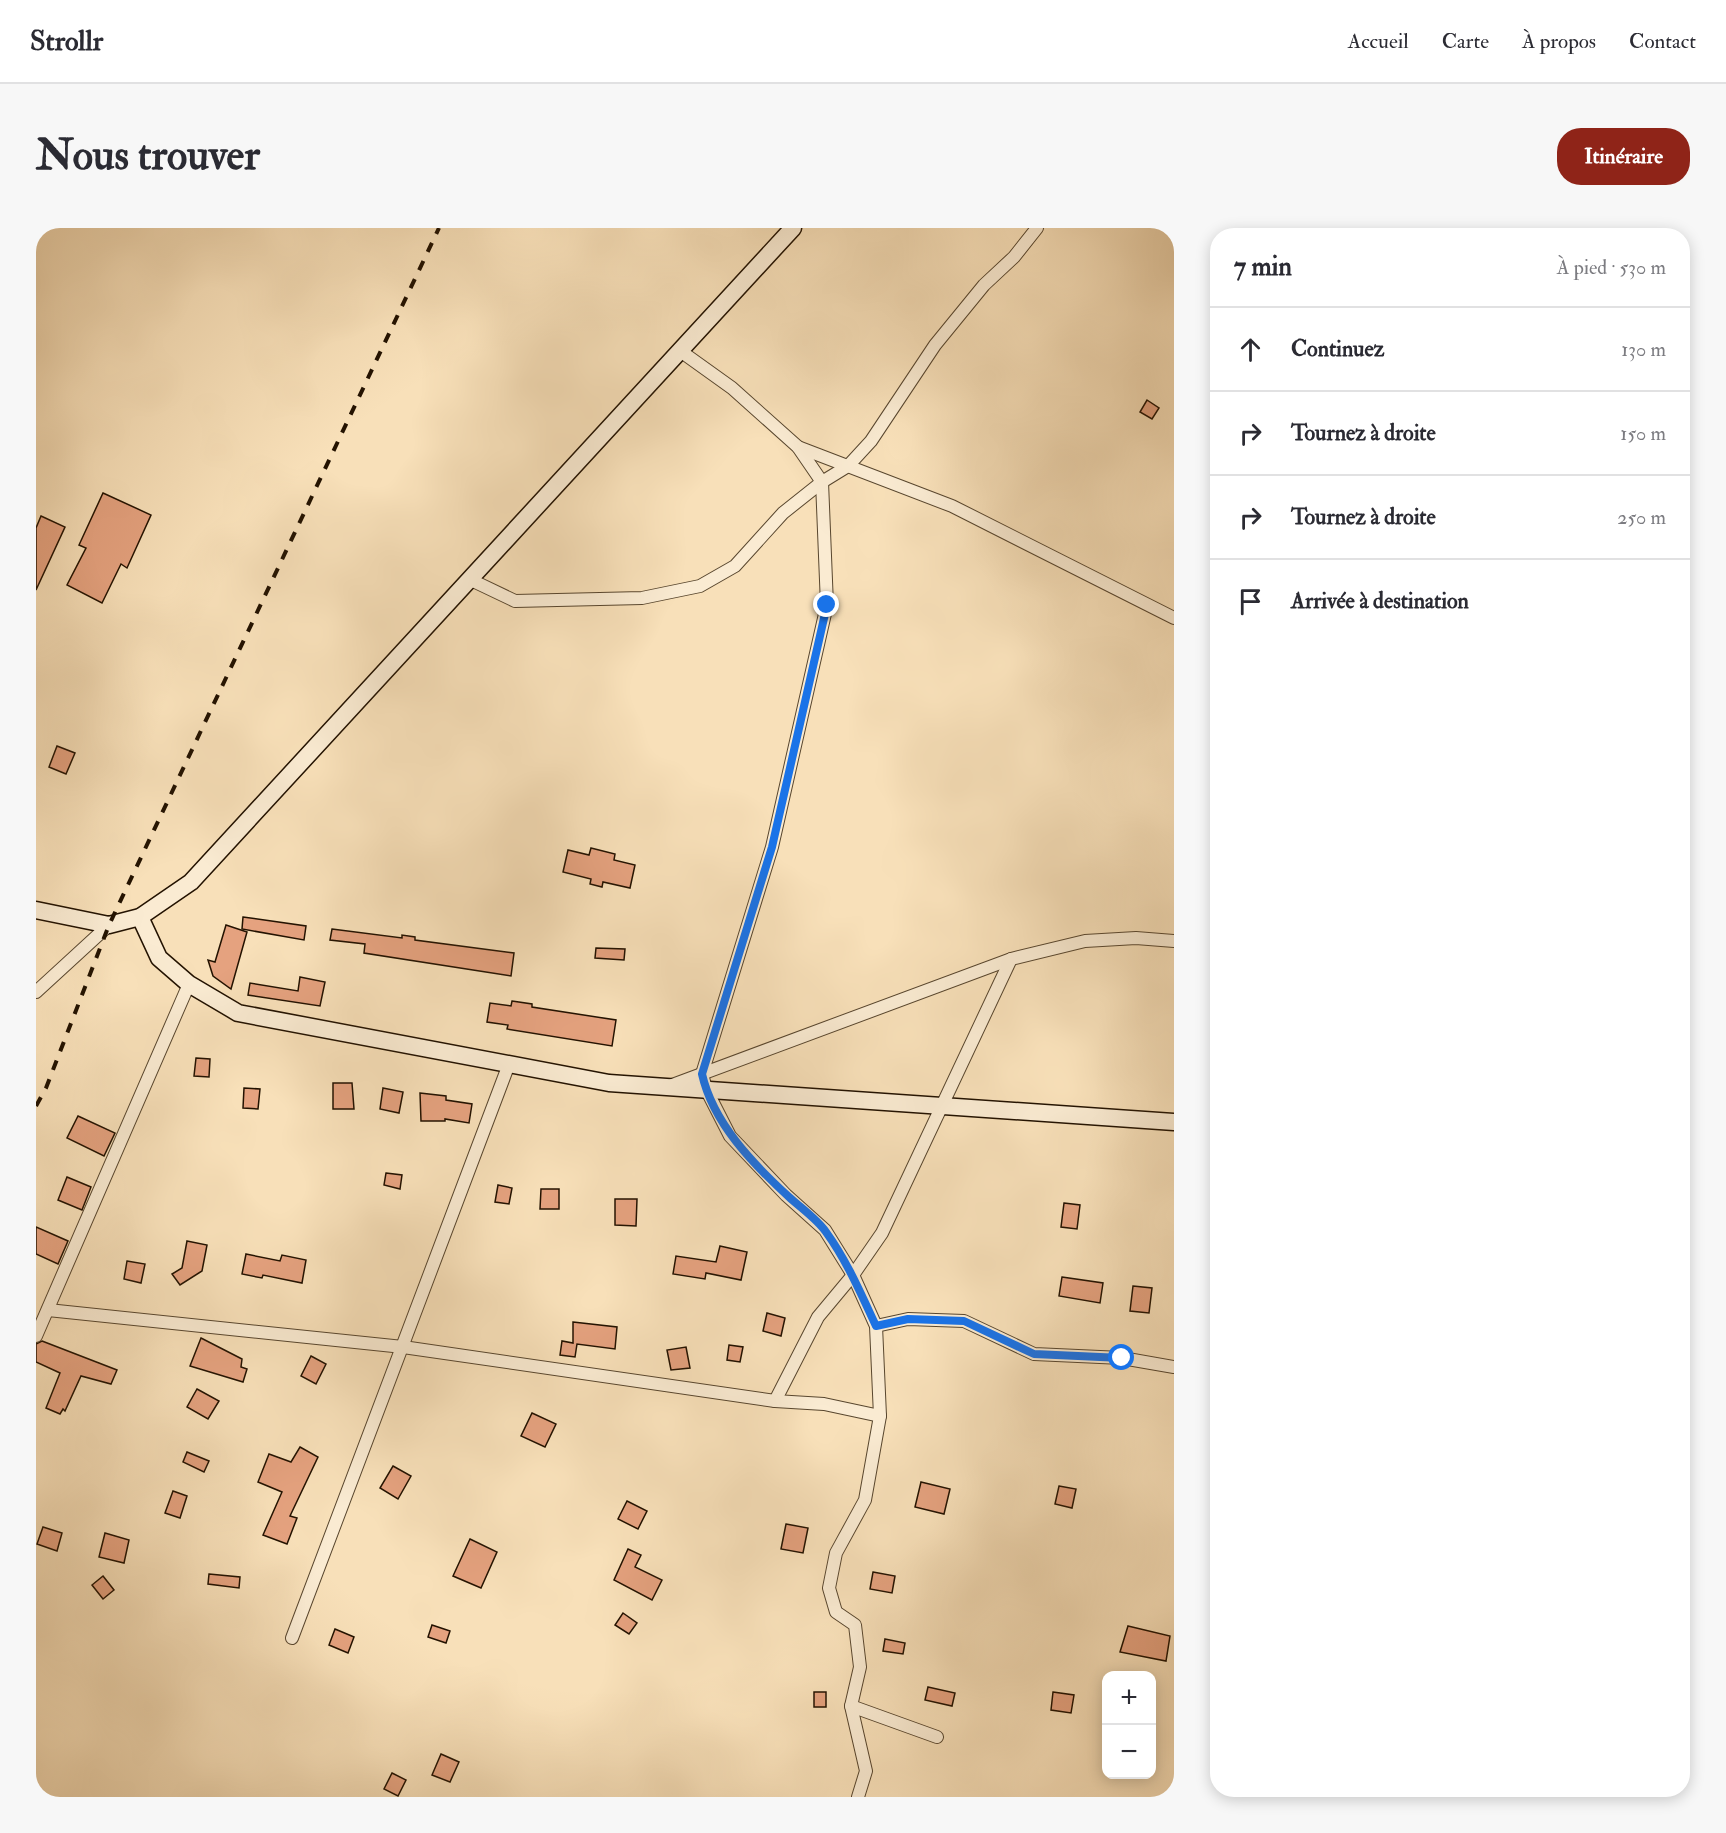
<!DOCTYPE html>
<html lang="fr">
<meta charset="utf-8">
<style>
:root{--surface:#fff;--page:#f7f7f7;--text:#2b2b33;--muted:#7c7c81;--line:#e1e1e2;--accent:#8f2418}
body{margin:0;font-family:"IM FELL Double Pica",serif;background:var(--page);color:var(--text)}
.controls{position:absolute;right:18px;bottom:18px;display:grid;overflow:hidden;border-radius:12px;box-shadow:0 3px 15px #0003}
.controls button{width:54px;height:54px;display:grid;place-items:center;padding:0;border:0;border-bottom:2px solid var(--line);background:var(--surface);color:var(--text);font:30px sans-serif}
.stop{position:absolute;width:18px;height:18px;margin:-14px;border:4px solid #1a73e8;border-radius:50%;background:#fff}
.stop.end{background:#1a73e8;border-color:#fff;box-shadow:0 2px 6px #0008}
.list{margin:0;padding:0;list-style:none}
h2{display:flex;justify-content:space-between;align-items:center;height:78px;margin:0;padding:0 24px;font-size:26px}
h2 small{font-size:20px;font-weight:400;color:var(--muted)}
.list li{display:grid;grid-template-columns:39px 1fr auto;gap:18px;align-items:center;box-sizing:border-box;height:84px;padding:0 24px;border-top:2px solid var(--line)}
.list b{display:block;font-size:22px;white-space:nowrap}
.list em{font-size:20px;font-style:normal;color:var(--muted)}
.icon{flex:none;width:33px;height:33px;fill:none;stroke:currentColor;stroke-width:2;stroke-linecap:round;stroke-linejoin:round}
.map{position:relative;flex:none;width:1138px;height:1569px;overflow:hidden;border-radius:24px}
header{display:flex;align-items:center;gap:36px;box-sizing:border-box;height:84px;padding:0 30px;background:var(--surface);border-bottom:2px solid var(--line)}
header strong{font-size:28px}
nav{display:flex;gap:33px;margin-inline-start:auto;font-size:21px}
.intro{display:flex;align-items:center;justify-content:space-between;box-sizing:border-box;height:144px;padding:0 36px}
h1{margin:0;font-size:42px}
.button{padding:15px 27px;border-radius:24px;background:var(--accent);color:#fff;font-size:21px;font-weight:700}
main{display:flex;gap:36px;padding:0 36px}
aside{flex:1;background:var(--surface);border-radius:24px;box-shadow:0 3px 15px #0003}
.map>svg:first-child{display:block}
.building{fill:#e5a27f;stroke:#231200;stroke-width:1.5}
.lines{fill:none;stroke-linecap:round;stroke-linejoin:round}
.street-casing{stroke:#58462e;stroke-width:14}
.secondary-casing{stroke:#231200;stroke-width:19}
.street{stroke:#faebd2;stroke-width:12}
.secondary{stroke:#faebd2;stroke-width:16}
.rail{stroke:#231200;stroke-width:4;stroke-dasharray:10 10;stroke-linecap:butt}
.route{stroke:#1a73e8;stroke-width:8}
</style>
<header>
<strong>Strollr</strong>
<nav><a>Accueil</a><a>Carte</a><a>À propos</a><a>Contact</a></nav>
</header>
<div class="intro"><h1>Nous trouver</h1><a class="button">Itinéraire</a></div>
<main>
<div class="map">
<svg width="1138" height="1569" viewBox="0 0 1138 1569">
<rect width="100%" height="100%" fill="#f8e0b9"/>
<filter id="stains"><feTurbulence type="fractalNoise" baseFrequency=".00333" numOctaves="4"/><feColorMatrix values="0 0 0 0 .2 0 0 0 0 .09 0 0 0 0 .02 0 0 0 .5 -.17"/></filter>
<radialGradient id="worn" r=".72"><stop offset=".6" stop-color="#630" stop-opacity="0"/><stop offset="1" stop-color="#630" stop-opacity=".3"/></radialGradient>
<g class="building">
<path d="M1111,172L1123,180L1116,191L1104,184Z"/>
<path d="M67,265L115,287L91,340L85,336L66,375L31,357L50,320L43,317Z"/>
<path d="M5,288L29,299L0,362V300Z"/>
<path d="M21,518L39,525L30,546L13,539Z"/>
<path d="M555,620L579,626L578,632L599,637L594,660L567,654L566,659L554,656L555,651L527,644L532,622L553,627Z"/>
<path d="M207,689L270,698L268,712L206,701Z"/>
<path d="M190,697L211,704L195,761L177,748L172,732L179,734Z"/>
<path d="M296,701L366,710V707L379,709V712L478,725L475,748L328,725L329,716L294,712Z"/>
<path d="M560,720L589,721L588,732L559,730Z"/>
<path d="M264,749L289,754L284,778L212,767L214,755L262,763Z"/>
<path d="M476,773L496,776V779L580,792L576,818L471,801L472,797L451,794L454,775L475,778Z"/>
<path d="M160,830L174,831L173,849L158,848Z"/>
<path d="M297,855H316L318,881H297Z"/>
<path d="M208,860L224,861L222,881L207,880Z"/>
<path d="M347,860L367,864L363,885L344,881Z"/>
<path d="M384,865L410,868V872L436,876L433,895L409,891V893H385Z"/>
<path d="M42,888L79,905L68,928L31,910Z"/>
<path d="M350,945L366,947L364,961L348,957Z"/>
<path d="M31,949L55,959L46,982L22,972Z"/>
<path d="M462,957L476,960L473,976L459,974Z"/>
<path d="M505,961H523V981H504Z"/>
<path d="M579,971H601L600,998L579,997Z"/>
<path d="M1028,975L1044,977L1041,1001L1025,999Z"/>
<path d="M0,999L32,1013L22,1036L0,1026Z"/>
<path d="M151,1013L171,1017L166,1043L144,1057L136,1046L146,1040Z"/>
<path d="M684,1018L711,1024L705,1052L670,1045L669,1051L637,1046L640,1028L680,1034Z"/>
<path d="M210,1026L244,1033L246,1027L270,1032L266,1055L227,1047L226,1050L206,1046Z"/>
<path d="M91,1033L109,1036L105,1055L88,1051Z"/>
<path d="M1026,1049L1067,1055L1064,1075L1023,1068Z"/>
<path d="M1097,1058L1116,1060L1113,1085L1094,1083Z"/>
<path d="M731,1085L749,1090L745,1108L727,1103Z"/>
<path d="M537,1094L581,1099L579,1121L541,1116L539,1129L524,1127L526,1113L537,1115Z"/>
<path d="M165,1110L206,1131L205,1139L211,1141L207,1154L154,1138Z"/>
<path d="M6,1113L81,1142L75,1156L45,1148L29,1183L27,1181L24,1186L10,1180L24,1145L0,1134V1116Z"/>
<path d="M693,1117L707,1119L704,1134L691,1132Z"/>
<path d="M650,1119L654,1140L635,1142L631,1122Z"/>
<path d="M275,1128L290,1136L280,1156L265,1148Z"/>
<path d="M161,1161L183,1173L172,1191L151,1179Z"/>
<path d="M496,1185L520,1196L509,1219L485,1208Z"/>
<path d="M264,1219L282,1229L254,1288L261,1290L251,1316L227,1307L246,1264L222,1254L233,1226L255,1234Z"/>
<path d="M151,1224L173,1233L168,1244L147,1234Z"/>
<path d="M357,1238L375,1248L362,1271L344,1260Z"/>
<path d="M885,1254L914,1261L908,1286L879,1279Z"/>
<path d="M1023,1258L1040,1261L1036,1280L1019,1276Z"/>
<path d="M137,1263L151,1268L144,1290L129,1285Z"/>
<path d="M591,1273L611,1283L602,1301L582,1291Z"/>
<path d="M750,1296L772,1300L767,1325L745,1321Z"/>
<path d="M7,1299L26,1305L21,1323L1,1316Z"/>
<path d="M69,1305L93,1312L88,1335L63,1329Z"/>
<path d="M434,1311L461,1324L445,1360L417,1348Z"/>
<path d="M592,1321L605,1327L599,1339L626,1352L616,1372L578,1352Z"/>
<path d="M837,1344L859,1348L856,1365L834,1361Z"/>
<path d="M173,1346L204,1349L203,1360L172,1356Z"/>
<path d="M67,1348L78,1362L67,1371L56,1357Z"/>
<path d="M587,1385L601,1395L593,1406L579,1397Z"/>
<path d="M396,1397L414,1403L410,1415L392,1409Z"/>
<path d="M1092,1398L1134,1408L1130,1433L1084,1424Z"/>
<path d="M299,1401L318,1409L312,1425L293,1417Z"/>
<path d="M849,1411L869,1415L867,1426L847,1423Z"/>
<path d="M892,1459L919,1465L916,1478L889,1472Z"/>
<rect x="778" y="1464" width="12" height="15"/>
<path d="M1017,1464L1038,1467L1035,1485L1015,1482Z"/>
<path d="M405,1526L423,1534L414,1554L396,1547Z"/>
<path d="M356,1545L370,1552L362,1568L348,1561Z"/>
</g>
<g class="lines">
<defs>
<g id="street">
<path d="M643,122L696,160L762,219L786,254L791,377L736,619L666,846L670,861L694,908L750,967L789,1002L817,1047L840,1098L844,1188L829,1272L800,1325L793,1360L800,1384L819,1397L824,1439L815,1478L830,1543L822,1569"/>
<path d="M762,219L916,278L1138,390"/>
<path d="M433,351L479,373L606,370L664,358L699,338L747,285L786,254L812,238L835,213L899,117L948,57L978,29L1001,0"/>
<path d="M0,764L73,697"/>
<path d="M636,857L975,731L1049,713L1100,710L1138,713"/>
<path d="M12,1082L367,1119L739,1173L788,1176L844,1188"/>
<path d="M840,1098L872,1091L928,1093L998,1126L1086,1130L1138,1139"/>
<path d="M0,1108L153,756"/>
<path d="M739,1173L782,1089L817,1047L846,1005L975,731"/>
<path d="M256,1410L473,836"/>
<path d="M815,1478L901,1509"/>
</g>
<g id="secondary">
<path d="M0,682L73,697L104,689L155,654L757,0"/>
<path d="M104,689L123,730L153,756L202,785L573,855L1138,894"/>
</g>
</defs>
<use href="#street" class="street-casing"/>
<use href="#secondary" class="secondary-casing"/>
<use href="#street" class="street"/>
<use href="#secondary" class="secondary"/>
<path class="rail" d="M0,878L10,860L73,697L403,0"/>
</g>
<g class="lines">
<path class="route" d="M791,377L736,619L666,846C677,895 717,936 753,969C765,980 781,991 790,1004C811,1033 825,1066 840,1098L872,1091L928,1093L998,1126L1086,1130"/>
</g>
<rect width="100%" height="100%" filter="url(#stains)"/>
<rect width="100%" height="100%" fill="url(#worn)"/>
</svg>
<div class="controls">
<button>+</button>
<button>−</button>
</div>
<div class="stop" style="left:1086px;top:1130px"></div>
<div class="stop end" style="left:791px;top:377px"></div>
</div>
<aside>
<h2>7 min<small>À pied · 530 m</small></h2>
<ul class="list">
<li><svg class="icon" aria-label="ahead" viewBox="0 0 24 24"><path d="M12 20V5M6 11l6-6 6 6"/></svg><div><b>Continuez</b></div><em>130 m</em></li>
<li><svg class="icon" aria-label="right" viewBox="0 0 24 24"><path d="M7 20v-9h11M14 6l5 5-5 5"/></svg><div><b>Tournez à droite</b></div><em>150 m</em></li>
<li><svg class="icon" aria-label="right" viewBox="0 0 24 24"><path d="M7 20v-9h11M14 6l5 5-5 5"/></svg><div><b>Tournez à droite</b></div><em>250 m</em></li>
<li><svg class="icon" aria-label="arrive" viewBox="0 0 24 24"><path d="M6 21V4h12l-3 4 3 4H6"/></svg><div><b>Arrivée à destination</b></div></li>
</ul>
</aside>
</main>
